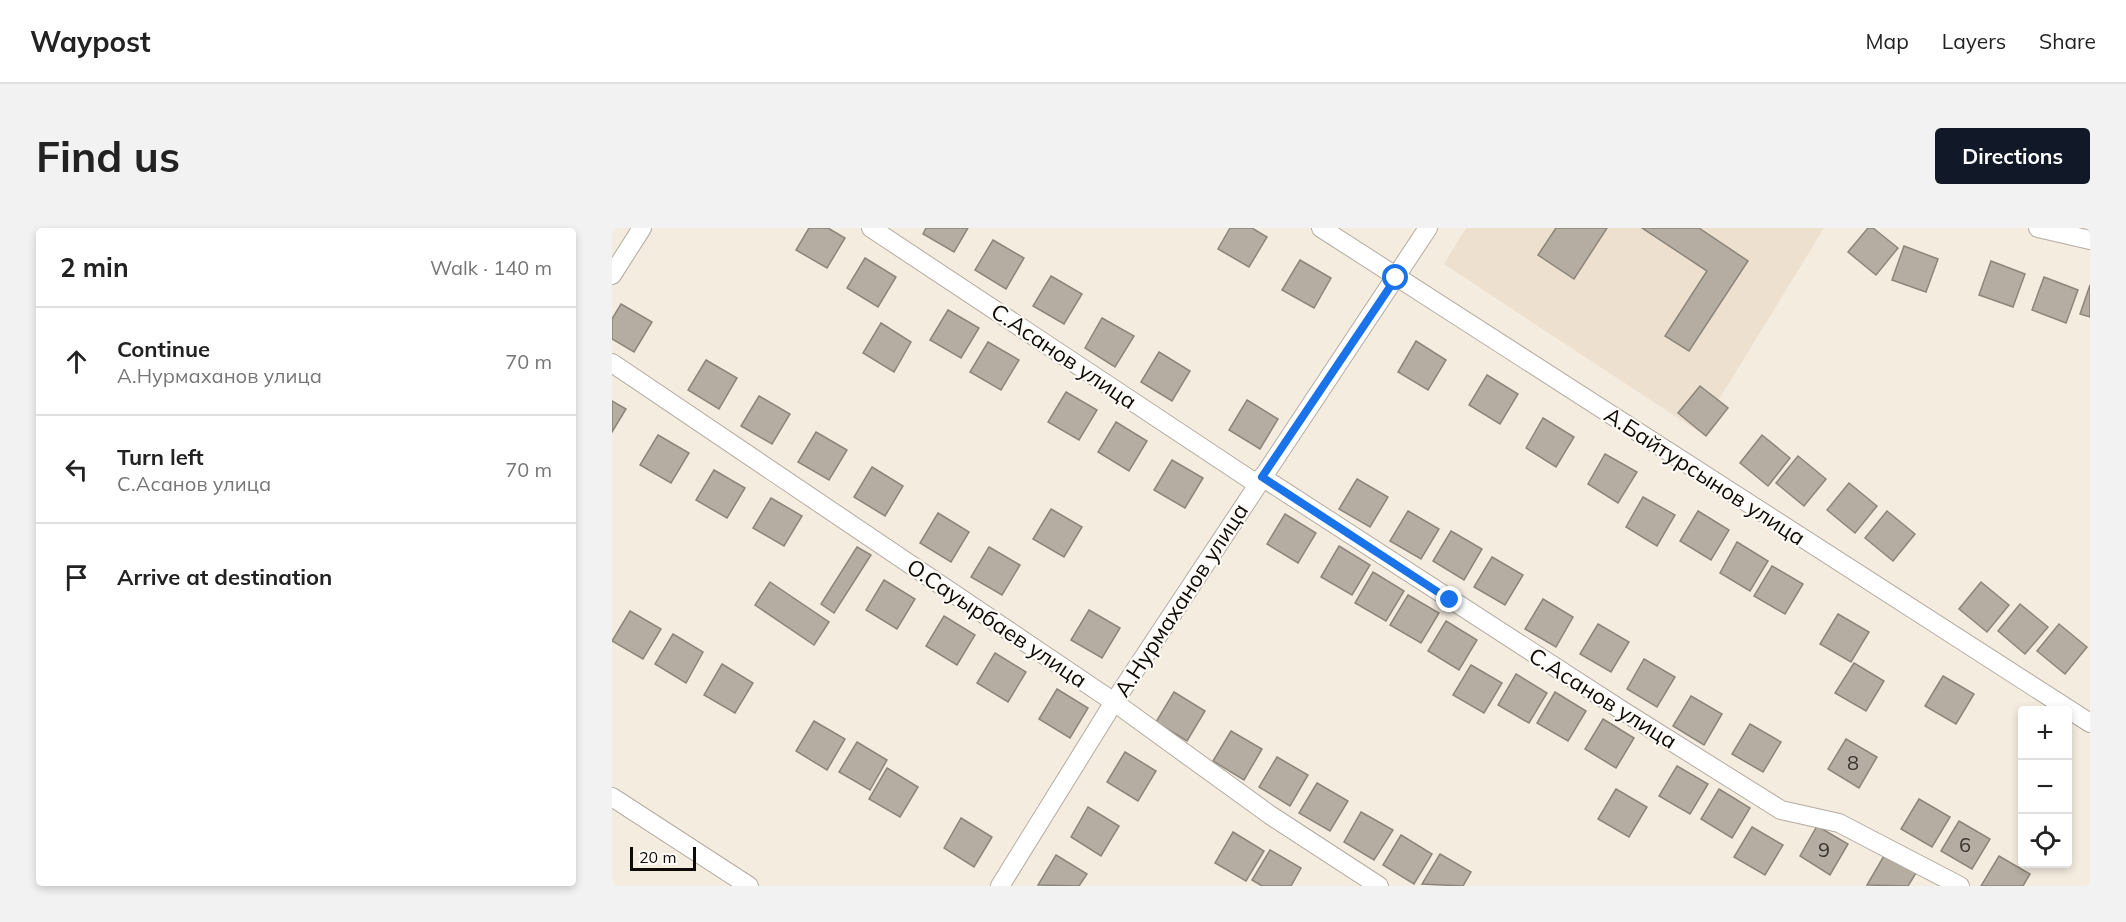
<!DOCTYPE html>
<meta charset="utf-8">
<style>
:root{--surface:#fff;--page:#f2f2f2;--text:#222;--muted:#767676;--line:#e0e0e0;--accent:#111827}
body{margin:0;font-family:Mulish,sans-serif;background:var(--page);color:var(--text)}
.controls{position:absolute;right:18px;bottom:18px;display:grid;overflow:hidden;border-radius:6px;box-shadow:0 3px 9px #0003}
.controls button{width:54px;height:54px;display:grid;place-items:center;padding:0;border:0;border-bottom:2px solid var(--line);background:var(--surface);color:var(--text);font:30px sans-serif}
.scale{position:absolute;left:18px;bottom:15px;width:66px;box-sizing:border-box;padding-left:6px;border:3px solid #0e0b07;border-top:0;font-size:16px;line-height:21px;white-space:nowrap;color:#0e0b07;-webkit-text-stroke:4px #fefaf5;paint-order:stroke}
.stop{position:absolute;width:18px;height:18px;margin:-14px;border:4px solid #1a73e8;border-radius:50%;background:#fff}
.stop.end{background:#1a73e8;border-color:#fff;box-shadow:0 2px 6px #0008}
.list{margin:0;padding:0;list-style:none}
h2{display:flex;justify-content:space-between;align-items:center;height:78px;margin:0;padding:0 24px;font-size:26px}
h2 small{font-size:20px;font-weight:400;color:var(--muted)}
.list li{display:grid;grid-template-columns:39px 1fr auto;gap:18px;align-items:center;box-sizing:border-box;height:108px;padding:0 24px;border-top:2px solid var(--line)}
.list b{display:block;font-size:22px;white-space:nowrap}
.list p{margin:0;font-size:20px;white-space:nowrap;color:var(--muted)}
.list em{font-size:20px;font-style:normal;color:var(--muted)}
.icon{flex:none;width:33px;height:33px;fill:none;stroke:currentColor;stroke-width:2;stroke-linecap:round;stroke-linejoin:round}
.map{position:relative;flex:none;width:1478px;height:658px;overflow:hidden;border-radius:6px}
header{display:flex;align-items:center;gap:36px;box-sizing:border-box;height:84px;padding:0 30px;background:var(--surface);border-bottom:2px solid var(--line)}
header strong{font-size:28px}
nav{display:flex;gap:33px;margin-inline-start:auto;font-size:21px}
.intro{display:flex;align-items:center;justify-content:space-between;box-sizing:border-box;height:144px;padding:0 36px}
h1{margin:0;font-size:42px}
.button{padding:15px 27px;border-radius:6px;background:var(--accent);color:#fff;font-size:21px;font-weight:700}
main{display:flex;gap:36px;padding:0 36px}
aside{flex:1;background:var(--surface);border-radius:6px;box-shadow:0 3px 9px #0003}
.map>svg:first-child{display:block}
.built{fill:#ede0ce}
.building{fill:#b5ada2;stroke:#8c857a;stroke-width:1.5}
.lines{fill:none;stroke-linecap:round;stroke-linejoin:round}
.minor-casing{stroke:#b4aba0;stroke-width:20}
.minor{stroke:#fff;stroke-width:18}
.route{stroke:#1a73e8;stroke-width:8}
.labels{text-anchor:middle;stroke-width:4.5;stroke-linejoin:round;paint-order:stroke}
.number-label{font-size:20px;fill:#38342e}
.street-label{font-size:22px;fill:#0e0b07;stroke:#fefaf5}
</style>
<header>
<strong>Waypost</strong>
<nav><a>Map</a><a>Layers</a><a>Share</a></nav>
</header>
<div class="intro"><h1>Find us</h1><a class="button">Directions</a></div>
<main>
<aside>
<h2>2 min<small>Walk · 140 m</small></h2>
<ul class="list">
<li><svg class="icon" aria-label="ahead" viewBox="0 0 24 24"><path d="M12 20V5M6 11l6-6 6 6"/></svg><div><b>Continue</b><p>А.Нурмаханов улица</p></div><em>70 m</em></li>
<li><svg class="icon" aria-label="left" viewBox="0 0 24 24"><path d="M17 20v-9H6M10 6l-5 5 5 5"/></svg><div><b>Turn left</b><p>С.Асанов улица</p></div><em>70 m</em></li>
<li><svg class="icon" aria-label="arrive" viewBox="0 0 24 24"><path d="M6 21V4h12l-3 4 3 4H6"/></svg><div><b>Arrive at destination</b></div></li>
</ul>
</aside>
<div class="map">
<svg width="1478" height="658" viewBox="0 0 1478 658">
<rect width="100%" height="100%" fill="#f5ece0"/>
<path class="built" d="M854,0H1212L1087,204L832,36Z"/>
<g class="building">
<path d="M197,0H216L233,10L215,40L184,22Z"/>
<path d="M314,0H356L342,24L311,6Z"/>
<path d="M618,0H640L655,9L637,39L606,21Z"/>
<path d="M944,0H995L962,51L926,27Z"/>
<path d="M1030,0H1087L1136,33L1077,123L1053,108L1095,43Z"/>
<path d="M1256,0H1261L1286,20L1264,47L1236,24Z"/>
<path d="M381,12L412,30L394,61L363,42Z"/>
<path d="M1292,18L1326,31L1314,64L1280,52Z"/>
<path d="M253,30L284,49L266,79L235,60Z"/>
<path d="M688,32L719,50L702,80L670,62Z"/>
<path d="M1379,33L1413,46L1401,79L1367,67Z"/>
<path d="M439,48L470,66L452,96L421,78Z"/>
<path d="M1432,49L1466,62L1454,95L1420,82Z"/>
<path d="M1478,57V89L1468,86Z"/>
<path d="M9,76L40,94L22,124L0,111V91Z"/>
<path d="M336,82L367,100L349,130L318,112Z"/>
<path d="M490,90L522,108L503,139L473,120Z"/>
<path d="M269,95L299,114L282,144L251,125Z"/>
<path d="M804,113L834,132L816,162L786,144Z"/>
<path d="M376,114L407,132L389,162L358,144Z"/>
<path d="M547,124L578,143L560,173L529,154Z"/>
<path d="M94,132L125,150L107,181L76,162Z"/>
<path d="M875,147L906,166L888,196L857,177Z"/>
<path d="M1088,158L1116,180L1094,208L1066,185Z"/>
<path d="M454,164L485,182L467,212L436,194Z"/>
<path d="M147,168L178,186L160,216L129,198Z"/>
<path d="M635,172L666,191L648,221L617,202Z"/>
<path d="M0,173L14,181L0,204Z"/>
<path d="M931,190L962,209L944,239L914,220Z"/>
<path d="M504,194L535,213L517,243L486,224Z"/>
<path d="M204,204L235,222L217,252L186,234Z"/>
<path d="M46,207L77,225L59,255L28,237Z"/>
<path d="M1150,207L1178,230L1156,258L1128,235Z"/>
<path d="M993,226L1025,244L1006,275L976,256Z"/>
<path d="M1186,228L1214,251L1192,278L1164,255Z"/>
<path d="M560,232L591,250L573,280L542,262Z"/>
<path d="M260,239L291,258L273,288L242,269Z"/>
<path d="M102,242L133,260L115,290L84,272Z"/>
<path d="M745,251L776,269L758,299L727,281Z"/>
<path d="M1237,255L1265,278L1243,305L1215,282Z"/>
<path d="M1031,269L1063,287L1045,318L1014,299Z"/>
<path d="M159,270L190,288L172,318L141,300Z"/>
<path d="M439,281L470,299L452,329L421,311Z"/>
<path d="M796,283L827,301L809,331L778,313Z"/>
<path d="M1086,283L1117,302L1099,332L1068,313Z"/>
<path d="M1275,283L1303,306L1281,333L1253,310Z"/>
<path d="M326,285L357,304L339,334L308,315Z"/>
<path d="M673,286L704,305L686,335L655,316Z"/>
<path d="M839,303L870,321L852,352L821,333Z"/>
<path d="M1125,314L1156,333L1138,363L1108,345Z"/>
<path d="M727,318L758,337L740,367L709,349Z"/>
<path d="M245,319L259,327L222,385L209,376Z"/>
<path d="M377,319L408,337L390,367L359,349Z"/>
<path d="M880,329L911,347L893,377L862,359Z"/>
<path d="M1160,338L1191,356L1173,386L1142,368Z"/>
<path d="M761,344L792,363L774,393L743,375Z"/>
<path d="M272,352L303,371L285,401L254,382Z"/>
<path d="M158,354L217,394L202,417L143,377Z"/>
<path d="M1369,354L1397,377L1375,404L1347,381Z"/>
<path d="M796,367L827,385L809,415L778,397Z"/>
<path d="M931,371L961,389L944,419L913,401Z"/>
<path d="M1408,376L1436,399L1413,426L1386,403Z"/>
<path d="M477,382L508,400L490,430L459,412Z"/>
<path d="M18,383L49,401L31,431L0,413Z"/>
<path d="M1226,386L1257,404L1239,434L1208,416Z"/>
<path d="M332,388L363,407L345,437L314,418Z"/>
<path d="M834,393L865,412L847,442L816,423Z"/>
<path d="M986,396L1017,414L999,444L968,426Z"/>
<path d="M1447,396L1475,419L1453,446L1425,423Z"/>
<path d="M61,406L91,424L74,455L43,436Z"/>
<path d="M383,425L414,444L396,474L365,455Z"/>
<path d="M1032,431L1063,449L1045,479L1015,461Z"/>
<path d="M1242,435L1272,453L1254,483L1223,465Z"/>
<path d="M110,436L141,455L123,485L92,467Z"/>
<path d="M859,437L890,455L872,485L841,467Z"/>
<path d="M904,446L935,465L917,495L886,477Z"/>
<path d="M1331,448L1362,466L1344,496L1313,478Z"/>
<path d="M445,461L476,480L458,510L427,491Z"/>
<path d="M562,464L593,483L575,513L544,494Z"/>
<path d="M943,464L974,483L956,513L925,495Z"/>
<path d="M1079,468L1110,486L1092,517L1061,498Z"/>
<path d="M991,491L1022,510L1004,540L973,521Z"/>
<path d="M202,493L233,511L215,542L184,523Z"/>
<path d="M1138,496L1169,514L1151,544L1120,526Z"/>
<path d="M619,503L650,521L632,552L601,533Z"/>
<path d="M1234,511L1265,529L1247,560L1216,541Z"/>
<path d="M245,514L275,532L258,562L227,544Z"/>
<path d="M513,524L544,543L526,573L495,554Z"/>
<path d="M665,529L696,547L678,578L647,559Z"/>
<path d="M1065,538L1096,556L1078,586L1047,568Z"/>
<path d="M275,540L306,559L288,589L257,571Z"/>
<path d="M705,555L736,573L718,603L687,585Z"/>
<path d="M1004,561L1035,579L1017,609L986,591Z"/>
<path d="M1107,561L1138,580L1120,610L1089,591Z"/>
<path d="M1307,571L1338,589L1320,619L1289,601Z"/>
<path d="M476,579L507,598L489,628L459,609Z"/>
<path d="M749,584L781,602L762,632L732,614Z"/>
<path d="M349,590L380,609L362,639L332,620Z"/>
<path d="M1347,593L1378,611L1360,641L1329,623Z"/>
<path d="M1205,598L1236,616L1218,647L1188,628Z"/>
<path d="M1140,599L1171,617L1153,647L1122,629Z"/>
<path d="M621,604L652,623L634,653L603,635Z"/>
<path d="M789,607L820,626L802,656L771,637Z"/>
<path d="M658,622L689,640L679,658H650L640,652Z"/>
<path d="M828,626L859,644L851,658L810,656Z"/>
<path d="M1273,626L1304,645L1296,658L1255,657Z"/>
<path d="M444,627L475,646L467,658L426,657Z"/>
<path d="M1387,628L1418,646L1411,658H1369Z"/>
</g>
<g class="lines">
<defs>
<g id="minor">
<path d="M259,0L645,256"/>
<path d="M709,0L1478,495"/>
<path d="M1426,0L1478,12"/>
<path d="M0,47L30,0"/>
<path d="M0,135L502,474L658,587L767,658"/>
<path d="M650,249L1011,483L1169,582L1227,595L1348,658"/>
<path d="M0,569L137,658"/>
<path d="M388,658L502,474L816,0"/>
</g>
</defs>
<use href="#minor" class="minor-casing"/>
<use href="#minor" class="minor"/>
</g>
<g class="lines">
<path class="route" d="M784,50L650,249L838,372"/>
</g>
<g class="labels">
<g class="number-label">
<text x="1241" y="542">8</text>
<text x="1353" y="624">6</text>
<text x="1212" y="629">9</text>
</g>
<g class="street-label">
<text transform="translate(452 128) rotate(34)" y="8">С.Асанов улица</text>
<text transform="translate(1093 248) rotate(33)" y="8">А.Байтурсынов улица</text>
<text transform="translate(569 372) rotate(-57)" y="8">А.Нурмаханов улица</text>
<text transform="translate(385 395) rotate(34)" y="8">О.Сауырбаев улица</text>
<text transform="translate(991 470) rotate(32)" y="8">С.Асанов улица</text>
</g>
</g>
</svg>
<div class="controls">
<button>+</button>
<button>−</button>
<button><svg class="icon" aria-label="locate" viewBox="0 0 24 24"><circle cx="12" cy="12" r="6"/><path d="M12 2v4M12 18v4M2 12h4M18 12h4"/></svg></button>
</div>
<div class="scale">20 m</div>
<div class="stop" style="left:784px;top:50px"></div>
<div class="stop end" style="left:838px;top:372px"></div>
</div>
</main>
